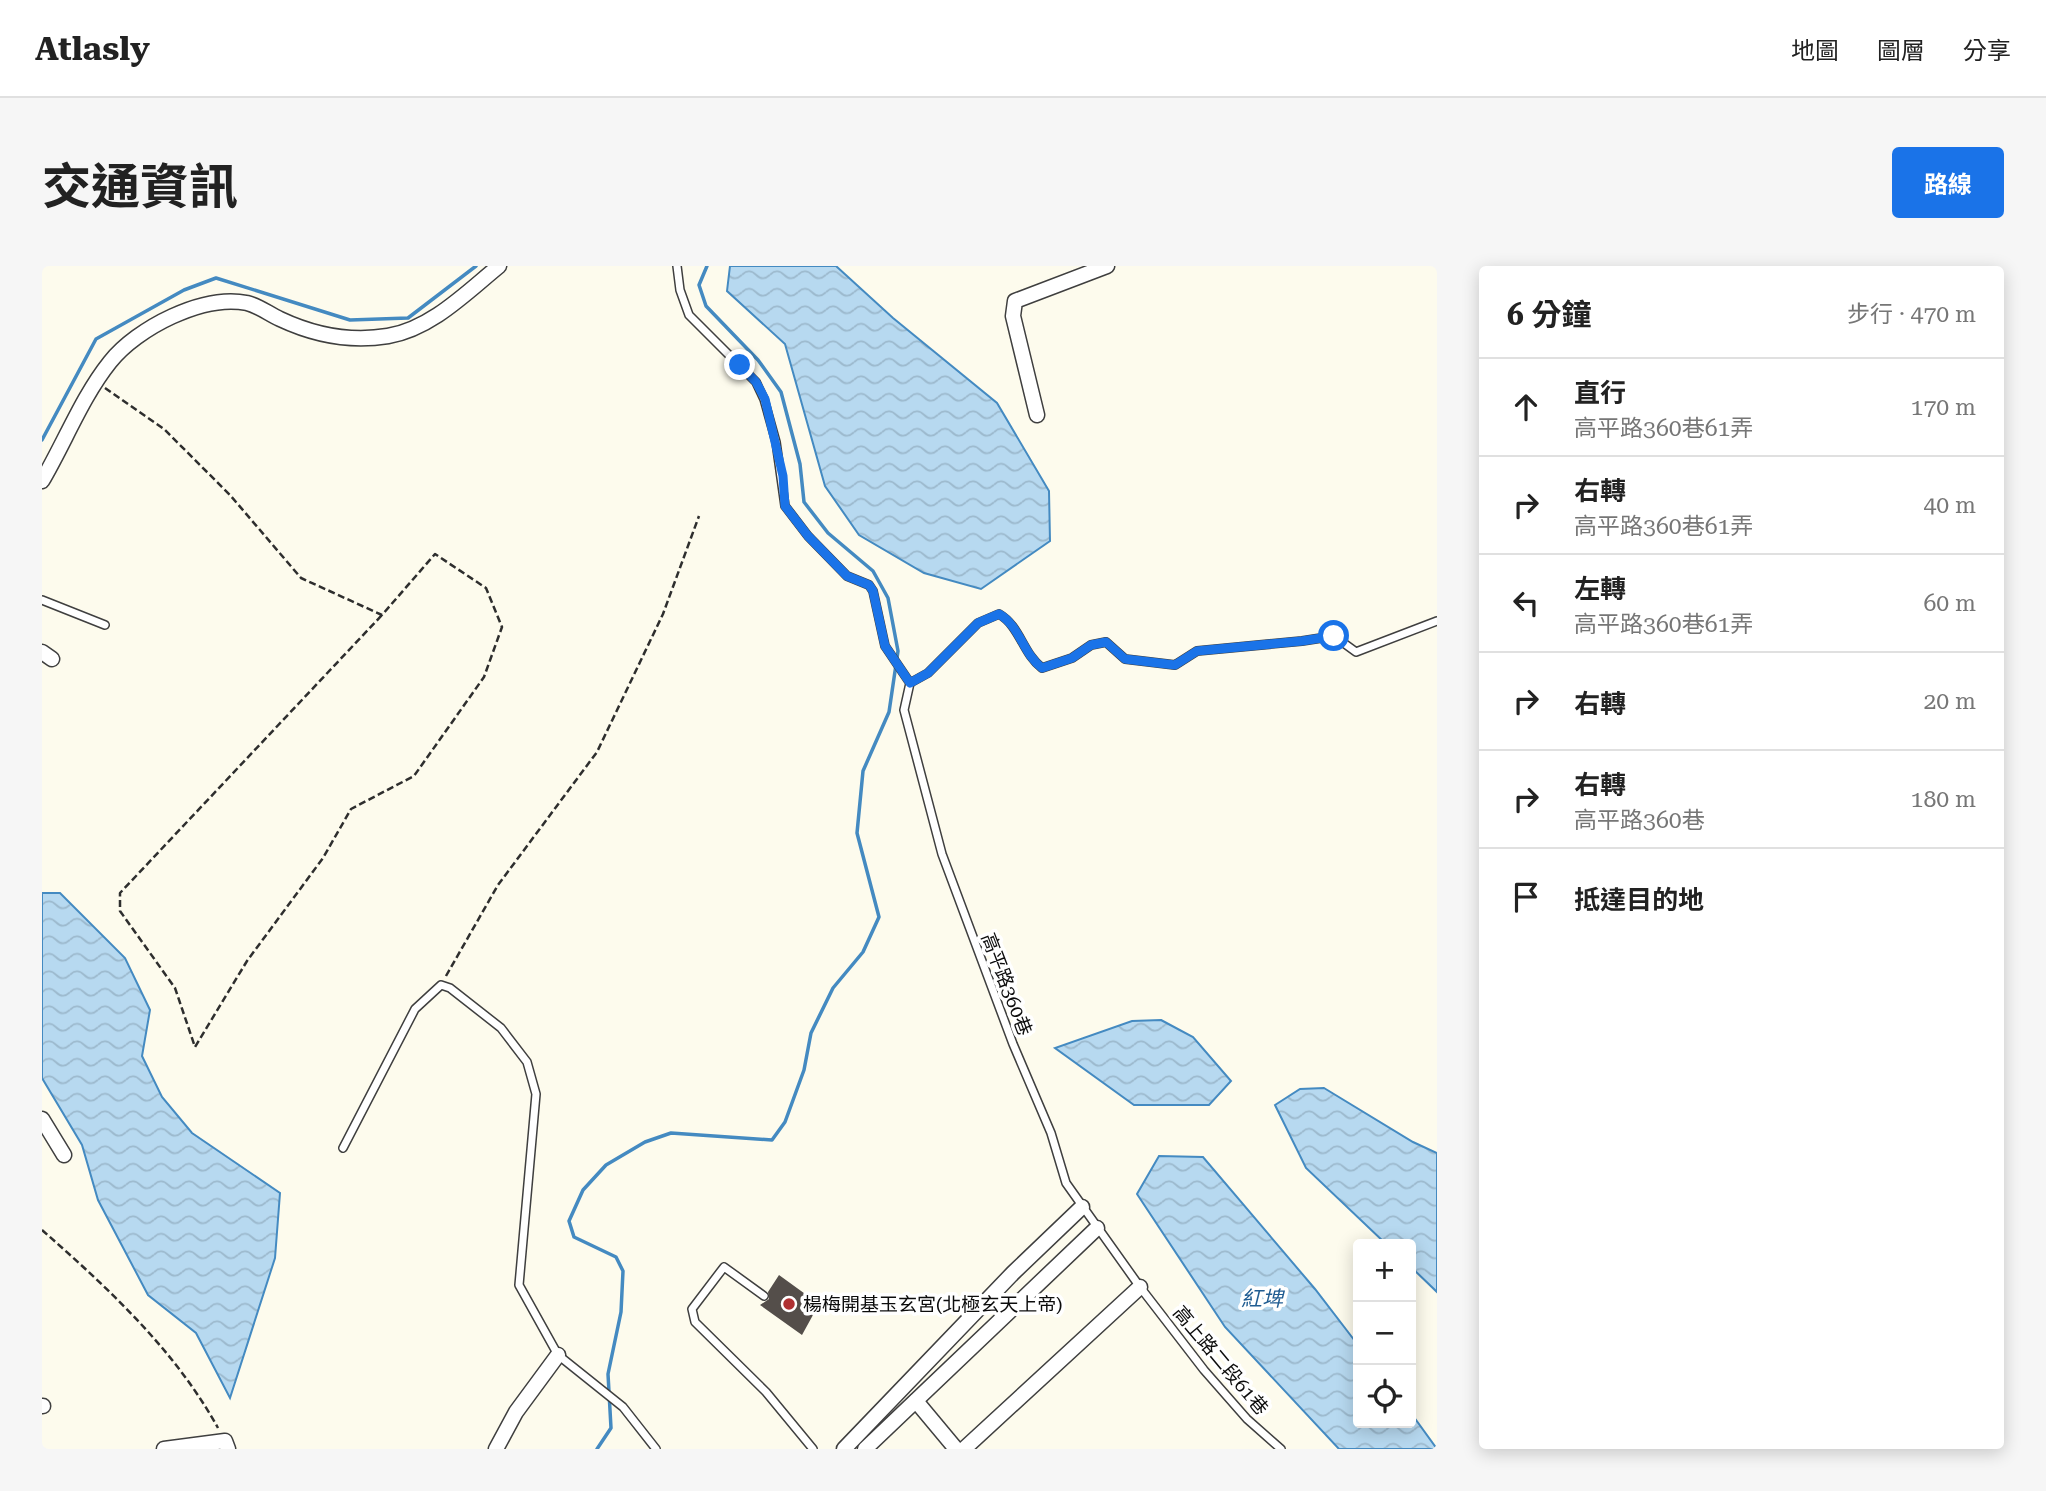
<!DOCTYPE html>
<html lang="zh-TW">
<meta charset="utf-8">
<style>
:root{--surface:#fff;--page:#f6f6f6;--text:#222;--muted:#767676;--line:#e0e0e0;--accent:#1a73e8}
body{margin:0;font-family:"Roboto Serif","Noto Sans TC",serif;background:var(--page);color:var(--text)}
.controls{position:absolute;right:21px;bottom:21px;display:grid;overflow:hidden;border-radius:7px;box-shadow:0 4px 18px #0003}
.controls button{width:63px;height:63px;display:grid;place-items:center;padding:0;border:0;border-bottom:2px solid var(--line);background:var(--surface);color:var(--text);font:35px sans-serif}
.stop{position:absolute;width:21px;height:21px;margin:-16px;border:5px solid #1a73e8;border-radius:50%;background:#fff}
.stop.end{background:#1a73e8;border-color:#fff;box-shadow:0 2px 7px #0008}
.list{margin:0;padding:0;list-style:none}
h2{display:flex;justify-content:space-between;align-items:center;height:91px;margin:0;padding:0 28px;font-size:30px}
h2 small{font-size:23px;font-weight:400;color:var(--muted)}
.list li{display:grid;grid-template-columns:46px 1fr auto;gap:21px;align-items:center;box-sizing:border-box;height:98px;padding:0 28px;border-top:2px solid var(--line)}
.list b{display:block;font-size:26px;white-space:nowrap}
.list p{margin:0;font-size:23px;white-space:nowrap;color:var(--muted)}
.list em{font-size:23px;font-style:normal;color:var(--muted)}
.icon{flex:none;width:38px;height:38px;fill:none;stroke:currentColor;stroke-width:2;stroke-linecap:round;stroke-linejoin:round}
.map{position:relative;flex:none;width:1395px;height:1183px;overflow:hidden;border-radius:7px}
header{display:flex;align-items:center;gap:42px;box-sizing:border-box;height:98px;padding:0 35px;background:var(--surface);border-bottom:2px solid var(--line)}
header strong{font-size:33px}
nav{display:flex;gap:38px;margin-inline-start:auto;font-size:24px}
.intro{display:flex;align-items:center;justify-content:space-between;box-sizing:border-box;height:168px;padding:0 42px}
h1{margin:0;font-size:49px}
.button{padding:18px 32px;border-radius:7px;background:var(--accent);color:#fff;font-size:24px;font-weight:700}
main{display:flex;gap:42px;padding:0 42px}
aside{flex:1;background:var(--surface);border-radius:7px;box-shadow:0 4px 18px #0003}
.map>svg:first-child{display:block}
.water{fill:url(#water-waves);stroke:#448ac1;stroke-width:2}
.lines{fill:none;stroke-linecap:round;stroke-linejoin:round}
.stream{stroke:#448ac1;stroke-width:3.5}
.building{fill:#544e4a}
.service-casing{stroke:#3f3f3f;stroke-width:10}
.minor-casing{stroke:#3f3f3f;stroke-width:17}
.path{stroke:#2e2e2e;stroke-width:2.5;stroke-dasharray:7 3.5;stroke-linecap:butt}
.service{stroke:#fff;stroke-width:7}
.minor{stroke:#fff;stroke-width:14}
.route{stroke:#1a73e8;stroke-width:9}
.poi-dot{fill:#af3133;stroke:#fff;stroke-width:2.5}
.labels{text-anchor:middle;stroke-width:7;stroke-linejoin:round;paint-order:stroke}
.street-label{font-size:19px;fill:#0c0c0c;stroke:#fff}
.poi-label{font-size:19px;fill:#0c0c0c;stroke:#fff;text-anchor:start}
.water-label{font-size:21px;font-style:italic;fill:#215d92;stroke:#fff}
</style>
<header>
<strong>Atlasly</strong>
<nav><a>地圖</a><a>圖層</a><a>分享</a></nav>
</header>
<div class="intro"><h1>交通資訊</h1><a class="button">路線</a></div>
<main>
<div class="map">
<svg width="1395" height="1183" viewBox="0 0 1395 1183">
<defs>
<pattern id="water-waves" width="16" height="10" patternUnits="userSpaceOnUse" patternTransform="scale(1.75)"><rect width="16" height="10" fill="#b7d9f0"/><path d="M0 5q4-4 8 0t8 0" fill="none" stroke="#9cb9cd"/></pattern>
</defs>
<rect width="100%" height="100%" fill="#fdfbed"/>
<g class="water">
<path d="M688,0H794L851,52L955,137L1007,225L1008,275L939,323L882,307L817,269L783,220L743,78L685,25Z"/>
<path d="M0,627H18L83,692L108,744L100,790L120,831L150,867L238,927L233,992L188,1132L154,1067L106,1029L56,934L40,879L0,812Z"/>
<path d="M1119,754L1151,771L1189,815L1167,839H1092L1013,782L1090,755Z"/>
<path d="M1282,822L1371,876L1395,887V1026L1369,1001V978H1344L1264,902L1233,839L1258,823Z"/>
<path d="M1117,890L1161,891L1273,1023L1316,1079V1157H1369V1147L1395,1183H1297L1183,1061L1095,928Z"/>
</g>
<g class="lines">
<g class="stream">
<path d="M0,174L54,73L142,24L174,12L308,54L366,52L434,0"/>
<path d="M555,1183L569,1162L566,1108L579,1046L581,1005L574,991L532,971L527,955L541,924L564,899L603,876L629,867L730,874L743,856L762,804L769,767L791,722L821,686L837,651L815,567L821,505L847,446L856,385L846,332L831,305L786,267L762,236L758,198L739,126L716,94L664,40L657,19L665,0"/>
</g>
</g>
<path class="building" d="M737,1009L777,1038L760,1069L718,1039L727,1033L726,1026Z"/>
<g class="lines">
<defs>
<g id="service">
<path d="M635,0L638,24L647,49L714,116L722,133L734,176L743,240L766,270L805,310L827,319L831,325L843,380L868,417L862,444L900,588L971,778L1009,867L1024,917L1098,1021L1162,1104L1205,1153L1239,1183"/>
<path d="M0,334L63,359"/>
<path d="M868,417L886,407L936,357L957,348C978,360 981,388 1000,402L1030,392L1049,379L1064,376L1083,393L1133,399L1155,385L1260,375L1292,370L1314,386L1395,355"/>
<path d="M301,882L373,743L399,719L408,722L459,762L485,796L494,828L477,1019L516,1089L581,1141L614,1183"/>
<path d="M722,1030L682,1001L650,1043L653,1056L724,1126L771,1183"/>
</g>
<g id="minor">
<path d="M995,149L971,50L973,35L1065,0"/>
<path d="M0,215C23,176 40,131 68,96C95,62 161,28 205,37C217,40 227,48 238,53C272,69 310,76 346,70C389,63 425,26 457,0"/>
<path d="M0,386L10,393"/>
<path d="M0,853L22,889"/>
<path d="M874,1135L914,1183"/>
<path d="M0,1140H1"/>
<path d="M122,1183L183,1175L186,1183"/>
<path d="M454,1183L474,1146L516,1089"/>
<path d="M802,1183L971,1007L1040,941"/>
<path d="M823,1183L1055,962"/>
<path d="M922,1183L1098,1021"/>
</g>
</defs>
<use href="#service" class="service-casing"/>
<use href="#minor" class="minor-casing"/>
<g class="path">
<path d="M63,122L122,163L188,229L259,312L340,349L393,288L444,322L460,361L442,411L372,510L309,543L281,592L205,695L153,781L133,722L78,645V627L340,349"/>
<path d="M404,710L456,619L555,486L621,348L657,250"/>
<path d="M0,964C66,1022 133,1084 176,1162"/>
</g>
<use href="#service" class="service"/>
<use href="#minor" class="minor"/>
</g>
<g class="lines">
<path class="route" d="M698,99L714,116L723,133L741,210L743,240L766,270L805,310L827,319L831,325L843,380L868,417L886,407L936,357L957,348C978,360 981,388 1000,402L1030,392L1049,379L1064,376L1083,393L1133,399L1155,385L1260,375L1292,370"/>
</g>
<circle class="poi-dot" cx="747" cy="1038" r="7"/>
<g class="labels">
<g class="street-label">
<text transform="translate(965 718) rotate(69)" y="7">高平路360巷</text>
<text transform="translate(1179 1094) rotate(50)" y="7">高上路二段61巷</text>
</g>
<g class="poi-label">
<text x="761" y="1045">楊梅開基玉玄宮(北極玄天上帝)</text>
</g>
<g class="water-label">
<text x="1220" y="1040">紅埤</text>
</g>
</g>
</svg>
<div class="controls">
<button>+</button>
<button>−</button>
<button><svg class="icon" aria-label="locate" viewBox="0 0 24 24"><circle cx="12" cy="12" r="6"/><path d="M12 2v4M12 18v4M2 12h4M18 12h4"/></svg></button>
</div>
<div class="stop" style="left:1292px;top:370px"></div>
<div class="stop end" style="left:698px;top:99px"></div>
</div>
<aside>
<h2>6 分鐘<small>步行 · 470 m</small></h2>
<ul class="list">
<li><svg class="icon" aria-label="ahead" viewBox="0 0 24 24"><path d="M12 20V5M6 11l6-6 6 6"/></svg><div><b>直行</b><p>高平路360巷61弄</p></div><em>170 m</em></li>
<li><svg class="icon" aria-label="right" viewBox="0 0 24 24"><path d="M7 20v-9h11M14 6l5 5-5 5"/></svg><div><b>右轉</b><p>高平路360巷61弄</p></div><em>40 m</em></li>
<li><svg class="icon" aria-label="left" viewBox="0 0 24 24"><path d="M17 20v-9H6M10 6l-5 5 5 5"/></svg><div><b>左轉</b><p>高平路360巷61弄</p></div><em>60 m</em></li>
<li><svg class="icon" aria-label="right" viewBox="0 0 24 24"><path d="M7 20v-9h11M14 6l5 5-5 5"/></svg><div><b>右轉</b></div><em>20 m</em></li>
<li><svg class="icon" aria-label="right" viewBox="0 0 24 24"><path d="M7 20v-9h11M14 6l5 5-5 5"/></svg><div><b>右轉</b><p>高平路360巷</p></div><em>180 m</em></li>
<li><svg class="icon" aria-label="arrive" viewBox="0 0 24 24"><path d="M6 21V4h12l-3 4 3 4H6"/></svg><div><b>抵達目的地</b></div></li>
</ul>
</aside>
</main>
